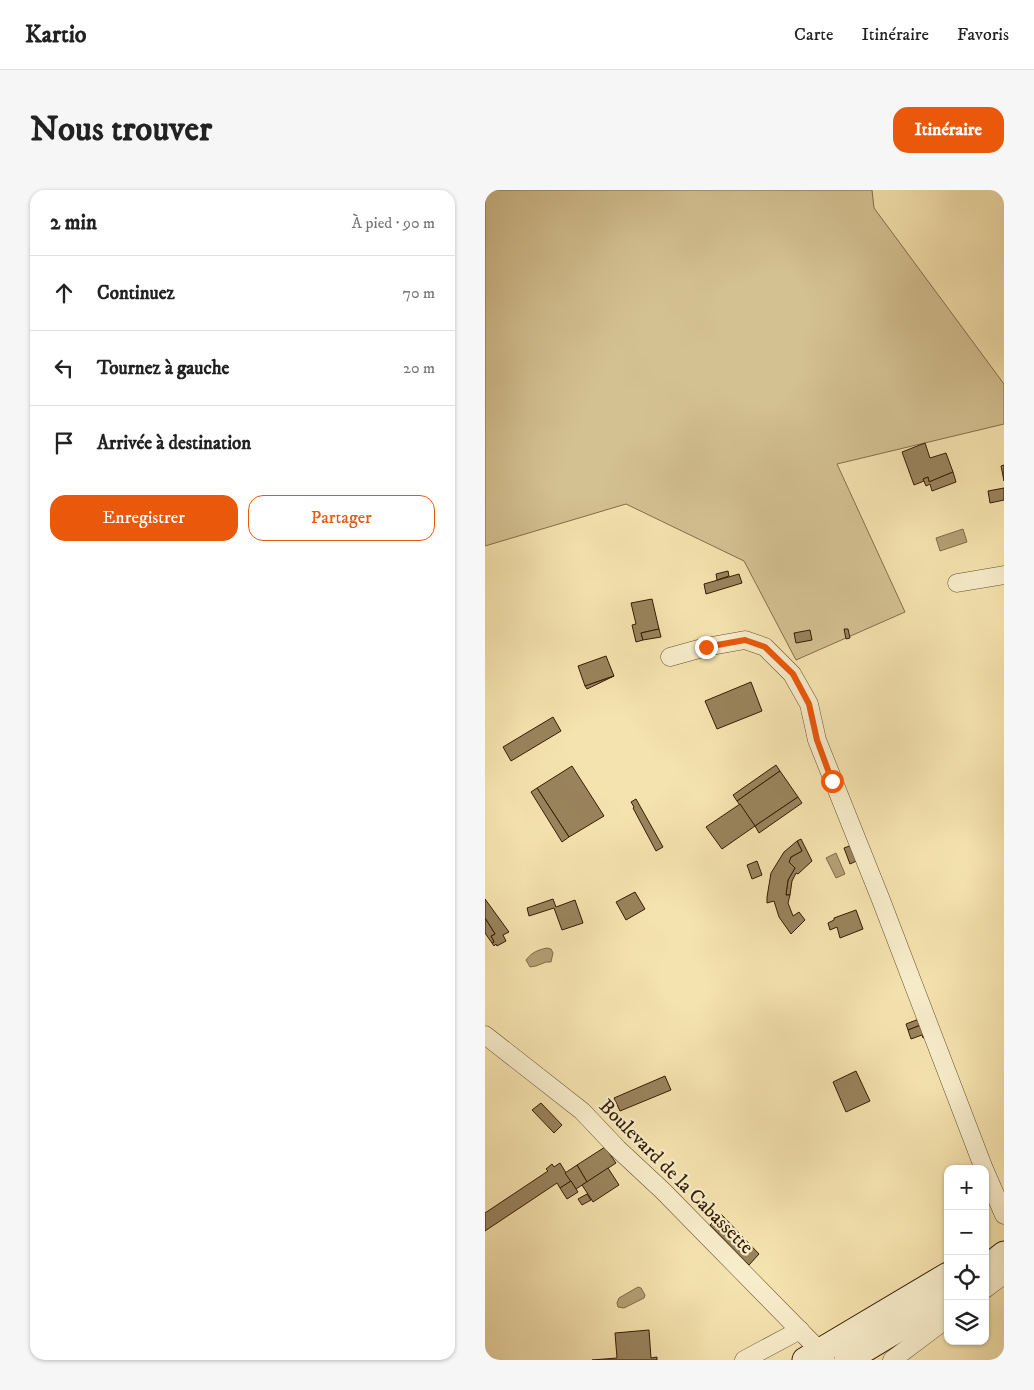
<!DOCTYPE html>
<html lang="fr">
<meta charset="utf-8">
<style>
:root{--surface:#fff;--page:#f6f6f6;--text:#222;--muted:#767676;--line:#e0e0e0;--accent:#ea580c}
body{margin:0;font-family:"IM FELL DW Pica",serif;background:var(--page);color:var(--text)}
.controls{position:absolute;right:15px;bottom:15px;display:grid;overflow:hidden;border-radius:10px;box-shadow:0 1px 4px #0004}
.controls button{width:45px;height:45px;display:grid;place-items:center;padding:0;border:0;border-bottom:1px solid var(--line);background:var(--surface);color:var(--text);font:25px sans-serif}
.stop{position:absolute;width:15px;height:15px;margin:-11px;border:4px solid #ea580c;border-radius:50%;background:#fff}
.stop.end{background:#ea580c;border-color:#fff;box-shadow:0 1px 5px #0008}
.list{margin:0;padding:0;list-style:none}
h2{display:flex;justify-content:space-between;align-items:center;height:65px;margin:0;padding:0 20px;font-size:21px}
h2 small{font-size:16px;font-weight:400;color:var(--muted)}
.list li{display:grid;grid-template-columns:32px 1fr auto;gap:15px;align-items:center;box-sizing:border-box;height:75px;padding:0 20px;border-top:1px solid var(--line)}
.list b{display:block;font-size:19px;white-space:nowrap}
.list em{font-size:16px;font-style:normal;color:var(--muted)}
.actions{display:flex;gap:10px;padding:15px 20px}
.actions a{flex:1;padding:11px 0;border:1px solid var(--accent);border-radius:15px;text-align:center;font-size:18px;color:var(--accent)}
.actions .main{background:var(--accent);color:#fff}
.icon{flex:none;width:28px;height:28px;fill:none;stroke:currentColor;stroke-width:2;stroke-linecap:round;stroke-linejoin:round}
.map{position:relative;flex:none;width:519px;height:1170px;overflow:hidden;border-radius:15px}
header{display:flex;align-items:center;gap:30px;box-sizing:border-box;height:70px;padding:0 25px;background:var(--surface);border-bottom:1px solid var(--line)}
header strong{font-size:24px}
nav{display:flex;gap:28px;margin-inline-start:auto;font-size:18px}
.intro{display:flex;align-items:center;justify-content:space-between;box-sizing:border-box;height:120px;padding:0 30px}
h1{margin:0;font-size:35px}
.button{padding:12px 22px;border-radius:15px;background:var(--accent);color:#fff;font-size:18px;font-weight:700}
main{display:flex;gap:30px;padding:0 30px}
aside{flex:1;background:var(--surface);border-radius:15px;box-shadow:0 1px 4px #0004}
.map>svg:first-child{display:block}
.green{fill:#d4c192;stroke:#846e4a}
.water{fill:#b49f74;stroke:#816b46}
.building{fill:#99835c;stroke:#351c02}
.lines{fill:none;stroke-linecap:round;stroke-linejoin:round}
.street-casing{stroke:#654e2d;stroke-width:19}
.secondary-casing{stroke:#351c02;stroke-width:27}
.street{stroke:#f8edcb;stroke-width:18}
.secondary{stroke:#f8edcb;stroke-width:25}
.route{stroke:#ea580c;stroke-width:6}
.labels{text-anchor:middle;stroke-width:4.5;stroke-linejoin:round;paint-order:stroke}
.street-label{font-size:20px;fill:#351c02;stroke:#f8edcb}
</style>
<header>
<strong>Kartio</strong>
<nav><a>Carte</a><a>Itinéraire</a><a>Favoris</a></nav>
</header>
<div class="intro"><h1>Nous trouver</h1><a class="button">Itinéraire</a></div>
<main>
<aside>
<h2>2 min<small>À pied · 90 m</small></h2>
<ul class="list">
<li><svg class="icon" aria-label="ahead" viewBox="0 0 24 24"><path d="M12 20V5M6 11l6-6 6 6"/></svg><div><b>Continuez</b></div><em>70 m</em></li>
<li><svg class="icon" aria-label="left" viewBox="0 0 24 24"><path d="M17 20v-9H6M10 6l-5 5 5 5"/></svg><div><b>Tournez à gauche</b></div><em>20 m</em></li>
<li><svg class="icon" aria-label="arrive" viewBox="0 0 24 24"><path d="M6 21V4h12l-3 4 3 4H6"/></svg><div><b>Arrivée à destination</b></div></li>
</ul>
<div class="actions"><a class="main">Enregistrer</a><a>Partager</a></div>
</aside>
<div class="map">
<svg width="519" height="1170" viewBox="0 0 519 1170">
<rect width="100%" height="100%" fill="#f5e3af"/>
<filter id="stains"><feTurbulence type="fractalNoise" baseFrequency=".004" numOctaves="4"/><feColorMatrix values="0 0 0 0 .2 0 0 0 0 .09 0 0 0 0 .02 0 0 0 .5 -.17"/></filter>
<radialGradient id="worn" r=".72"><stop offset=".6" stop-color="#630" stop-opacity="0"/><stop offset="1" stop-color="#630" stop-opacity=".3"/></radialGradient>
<path class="green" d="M0,0H387L389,18L519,194V234L352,274L420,422L311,470L259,371L141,314L0,356Z"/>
<g class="water">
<path d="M478,339L482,352L455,361L451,348Z"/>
<path d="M351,663L360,684L351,688L341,668Z"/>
<path d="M62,758L66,759L68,763L66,772H61L51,776L45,777L41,770C47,762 53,760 62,758Z"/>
<path d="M153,1097L156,1098L160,1105L159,1108L139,1118L133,1117L132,1113L134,1108Z"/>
</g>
<g class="building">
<path d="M440,253L445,268L461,263L468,282L444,292L443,287L438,289L439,291L429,295L417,262Z"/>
<path d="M519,275V291L516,276Z"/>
<path d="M468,282L471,292L447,301L445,294L441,296L438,289L443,287L444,292Z"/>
<path d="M519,298V310L505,313L503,301Z"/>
<path d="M243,381L244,386L232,390L231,384Z"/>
<path d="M254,384L257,393L221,404L219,394Z"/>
<path d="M167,409L174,439L156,443L158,450L151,452L147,435L151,434L146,413Z"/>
<path d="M174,439L176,447L158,450L156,443Z"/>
<path d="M359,439H363L365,448L361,449Z"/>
<path d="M325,440L327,450L311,453L309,443Z"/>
<path d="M121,466L129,486L100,496L93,476Z"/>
<path d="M129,486L102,499L100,496Z"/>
<path d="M266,492L277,521L232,539L220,511Z"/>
<path d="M68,527L76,541L26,571L18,557Z"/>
<path d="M291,575L295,581L252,611L248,605Z"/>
<path d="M87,576L119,626L84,647L52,598Z"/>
<path d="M295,581L313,607L270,636L252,611Z"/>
<path d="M52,598L84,647L77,652L46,602Z"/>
<path d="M313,607L317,613L274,643L270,636Z"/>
<path d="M151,609L178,657L171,661L148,618L149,617L146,612Z"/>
<path d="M255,614L270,636L237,659L221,637Z"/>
<path d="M316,649L327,671L313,684L311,683L307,691L305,705H301L303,690L310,678L304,672L306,667L317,661L312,651Z"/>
<path d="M312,651L317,661L306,667L304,672L310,678L303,690L301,705H305L303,713L308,726L314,722L320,730L306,744L294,727L289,711L282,713V707L286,683L299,662Z"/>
<path d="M370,654L376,669L365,674L359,658Z"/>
<path d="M272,671L277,685L267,689L262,675Z"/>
<path d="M150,702L160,719L141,730L131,712Z"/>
<path d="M0,709L24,742L18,745L21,751L12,756L11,754L9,756L7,753L9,752L6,746L10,744L0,728Z"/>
<path d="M68,709L71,717L90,710L98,733L77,740L69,718L44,726L42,718Z"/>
<path d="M371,720L378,739L355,748L352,737L345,740L343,733L349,730V728Z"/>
<path d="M0,728L10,744L6,746L9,752L7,753L0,743Z"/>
<path d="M434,829L436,835L423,840L421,834Z"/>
<path d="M436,835L441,847L438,848L437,845L426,849L423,840Z"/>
<path d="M371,881L385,911L361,922L348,892Z"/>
<path d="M180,886L186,900L135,921L129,908Z"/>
<path d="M56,913L77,935L69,943L47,920Z"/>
<path d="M120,957L131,973L102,992L92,975Z"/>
<path d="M75,973L86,991L75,998L72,993L0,1041V1023L63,981L61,979L67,974L69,977Z"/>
<path d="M92,975L102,992L91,999L80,983Z"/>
<path d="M123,978L134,995L108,1012L97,995Z"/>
<path d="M86,991L93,1002L82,1009L75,998Z"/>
<path d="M102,1004L106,1010L97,1015L93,1009Z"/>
<path d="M236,1024L274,1064L264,1075L225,1035Z"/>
<path d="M164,1140L166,1168L172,1167V1170H107L132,1168L130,1143Z"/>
</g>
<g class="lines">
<defs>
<g id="street">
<path d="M472,393L519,385"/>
<path d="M185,467L221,457L260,450L280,457L307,484L324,514L332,550L396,710L499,979"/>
<path d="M0,845L97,921L133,959L178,1001L335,1161L341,1170"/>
<path d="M500,981L519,1025"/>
<path d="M500,1099L519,1085"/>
<path d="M259,1170L315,1140"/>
<path d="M407,1170L463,1128"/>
</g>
<g id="secondary">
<path d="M500,1079L519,1064"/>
<path d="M320,1170L463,1085"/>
<path d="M362,1170L463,1109"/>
</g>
</defs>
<use href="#street" class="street-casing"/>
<use href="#secondary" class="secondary-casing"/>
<use href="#street" class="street"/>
<use href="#secondary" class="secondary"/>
</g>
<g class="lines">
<path class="route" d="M221,457L260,450L280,457L308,484L324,514L332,550L347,591"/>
</g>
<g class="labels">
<g class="street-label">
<text transform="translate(192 986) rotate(45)" y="7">Boulevard de la Cabassette</text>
</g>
</g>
<rect width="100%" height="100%" filter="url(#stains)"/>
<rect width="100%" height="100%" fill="url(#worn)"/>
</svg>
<div class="controls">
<button>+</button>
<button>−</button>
<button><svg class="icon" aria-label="locate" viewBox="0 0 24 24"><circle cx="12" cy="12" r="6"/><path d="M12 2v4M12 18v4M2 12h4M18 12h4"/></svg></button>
<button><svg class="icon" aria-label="layers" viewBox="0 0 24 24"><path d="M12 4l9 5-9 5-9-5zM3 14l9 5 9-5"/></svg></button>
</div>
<div class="stop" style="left:347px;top:591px"></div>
<div class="stop end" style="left:221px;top:457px"></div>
</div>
</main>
